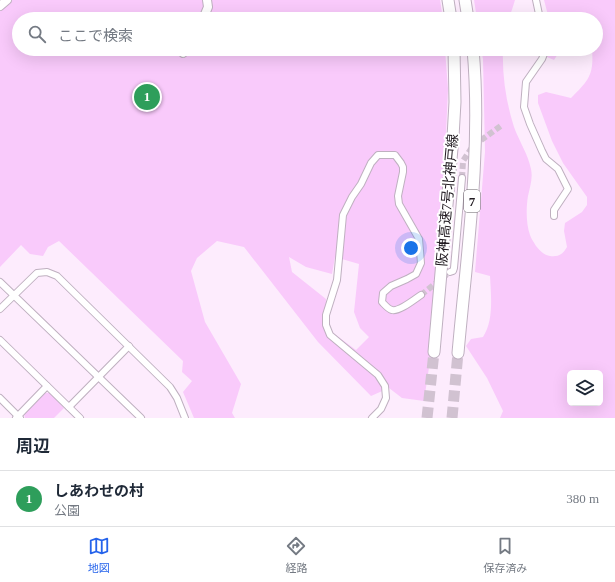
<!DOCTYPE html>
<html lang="ja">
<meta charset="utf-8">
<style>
:root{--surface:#fff;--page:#f6f6f7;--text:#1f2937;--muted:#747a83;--line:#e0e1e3;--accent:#2563eb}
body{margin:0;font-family:"Times New Roman","Noto Sans JP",serif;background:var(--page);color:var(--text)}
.controls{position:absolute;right:12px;bottom:12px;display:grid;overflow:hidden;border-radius:6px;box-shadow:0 4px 16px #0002}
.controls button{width:36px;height:36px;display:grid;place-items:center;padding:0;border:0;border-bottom:1px solid var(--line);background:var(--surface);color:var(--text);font:20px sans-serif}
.you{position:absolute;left:411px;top:248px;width:14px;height:14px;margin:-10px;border:3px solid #fff;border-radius:50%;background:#1a73e8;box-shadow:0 0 0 6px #1a73e833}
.badge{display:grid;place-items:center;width:26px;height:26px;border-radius:50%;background:var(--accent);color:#fff;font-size:13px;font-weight:700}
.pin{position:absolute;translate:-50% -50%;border:2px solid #fff;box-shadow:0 1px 4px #0006}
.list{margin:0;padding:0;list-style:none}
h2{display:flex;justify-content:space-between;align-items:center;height:52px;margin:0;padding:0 16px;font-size:17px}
h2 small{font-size:13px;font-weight:400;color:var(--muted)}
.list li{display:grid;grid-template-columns:26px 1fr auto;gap:12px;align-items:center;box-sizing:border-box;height:56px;padding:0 16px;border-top:1px solid var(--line)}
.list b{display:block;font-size:15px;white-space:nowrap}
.list p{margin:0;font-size:13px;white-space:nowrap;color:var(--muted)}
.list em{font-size:13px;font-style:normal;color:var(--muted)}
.icon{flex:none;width:22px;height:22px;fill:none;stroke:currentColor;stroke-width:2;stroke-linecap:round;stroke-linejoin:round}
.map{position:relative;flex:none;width:615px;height:418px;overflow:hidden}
.search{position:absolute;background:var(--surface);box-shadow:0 4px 16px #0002;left:12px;right:12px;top:12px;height:44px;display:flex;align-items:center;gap:10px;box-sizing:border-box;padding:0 14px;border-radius:22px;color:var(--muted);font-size:15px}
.sheet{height:108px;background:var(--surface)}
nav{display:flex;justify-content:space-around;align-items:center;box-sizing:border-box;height:56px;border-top:1px solid var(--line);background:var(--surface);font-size:11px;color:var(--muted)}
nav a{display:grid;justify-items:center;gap:2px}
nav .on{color:var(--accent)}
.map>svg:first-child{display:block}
.green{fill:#f9cafb;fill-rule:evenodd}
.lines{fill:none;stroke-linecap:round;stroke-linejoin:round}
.street-tunnel{stroke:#d1c2d1;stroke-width:6;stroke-dasharray:6 3;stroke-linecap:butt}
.highway-tunnel{stroke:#d1c2d1;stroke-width:11;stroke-dasharray:11 5.5;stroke-linecap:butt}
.street-casing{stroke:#bfb0c0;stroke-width:8}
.secondary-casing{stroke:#bfb0c0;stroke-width:10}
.highway-casing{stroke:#bfb0c0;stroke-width:13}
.street{stroke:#fff;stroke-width:6}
.secondary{stroke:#fff;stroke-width:8}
.highway{stroke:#fff;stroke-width:11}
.labels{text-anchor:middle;stroke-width:4;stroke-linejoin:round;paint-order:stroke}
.shield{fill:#fff;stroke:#645f64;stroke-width:1}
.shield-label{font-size:13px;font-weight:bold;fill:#211b21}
.street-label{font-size:14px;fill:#211b21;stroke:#fff}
</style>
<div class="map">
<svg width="615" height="418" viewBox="0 0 615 418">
<rect width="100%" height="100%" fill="#fdecfd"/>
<g class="green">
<path d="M0,0H440L443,19H19V49H445L448,89L444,178L431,354L424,401L402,398L389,388L371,396L318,342L244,247L217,241L197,258L191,271L205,322L241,384L232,413L235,418H194L183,392L192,381L182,372L183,361L59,241L48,247L43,256L30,254L21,245L0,267ZM289,257L306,267L332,274L335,257L359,264L354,312L360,328L369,337L356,350L325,327L326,299L292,272Z"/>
<path d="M474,0H515L509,19H477Z"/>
<path d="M544,0H615V418H500L503,411L487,378L466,346L471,339L483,337C494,320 491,296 490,276L475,272L485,152L483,59L481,49H503C502,75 506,102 514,127C519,141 528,154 531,169C533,178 530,187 528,196C526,208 526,224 530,235C531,239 534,242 536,246C540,251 544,255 550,256C559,257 563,254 567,247L564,231L565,223L582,212L587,205V197L563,163L552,141L538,103V95L546,92L571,98C589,80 594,75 592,49H596V19H549ZM570,373H600V403H570Z"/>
<path d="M549,49H561L554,60L547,57Z"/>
<path d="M45,393H50L64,408L54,418H25L24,414Z"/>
</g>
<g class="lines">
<g class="street-tunnel">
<path d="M462,178L463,161L473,146L502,125"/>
<path d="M421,295L450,272"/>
</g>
<g class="highway-tunnel">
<path d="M427,418L434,352"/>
<path d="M452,418L458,353"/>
</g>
<defs>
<g id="street">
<path d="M536,0L540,19"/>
<path d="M546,49L542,59L526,82L524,107L530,124L542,151L546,159L558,169L568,189L554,210V216"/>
<path d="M450,272L453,271L454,268L462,178"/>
<path d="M0,282L141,418"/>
<path d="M0,309L37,273L47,272L57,276L170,387L177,398L185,418"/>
<path d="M0,340L80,418"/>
<path d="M0,398L20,418"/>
<path d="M69,407L129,346"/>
<path d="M16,418L47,386"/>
<path d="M372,418L381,409L386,398L385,386L378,375L330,335L326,325V315L337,280L343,215L352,197L361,184L371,163L378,155H395L401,163L403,167V172L398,196L399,204L419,239L421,263L416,274L407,279L391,286L383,293L382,302C385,305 388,309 392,310C399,312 415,299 421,295"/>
</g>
<g id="secondary">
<path d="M0,6L7,0"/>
<path d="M203,19L208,7L207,0"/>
<path d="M183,53L185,49"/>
</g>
<g id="highway">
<path d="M448,0L451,19"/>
<path d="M465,0L468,19"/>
<path d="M434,352L453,137L455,102L454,49"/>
<path d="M458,353C467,252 482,150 473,49"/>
</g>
</defs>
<use href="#street" class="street-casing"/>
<use href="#secondary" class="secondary-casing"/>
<use href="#highway" class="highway-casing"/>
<use href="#street" class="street"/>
<use href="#secondary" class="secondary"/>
<use href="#highway" class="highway"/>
</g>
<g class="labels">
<rect class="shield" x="464" y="190" width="16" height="22" rx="3"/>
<g class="shield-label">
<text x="472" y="206">7</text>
</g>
<g class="street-label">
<text transform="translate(447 200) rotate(-85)" y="5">阪神高速7号北神戸線</text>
</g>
</g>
</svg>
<div class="controls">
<button><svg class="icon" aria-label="layers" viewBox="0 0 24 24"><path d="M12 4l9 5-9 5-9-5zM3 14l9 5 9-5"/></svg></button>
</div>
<div class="you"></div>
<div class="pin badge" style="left:147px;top:97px;background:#2e9e5b">1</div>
<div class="search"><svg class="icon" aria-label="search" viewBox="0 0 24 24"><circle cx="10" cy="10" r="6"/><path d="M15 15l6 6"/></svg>ここで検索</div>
</div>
<section class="sheet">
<h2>周辺<small></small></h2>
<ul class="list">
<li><span class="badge" style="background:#2e9e5b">1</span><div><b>しあわせの村</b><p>公園</p></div><em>380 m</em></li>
</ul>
</section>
<nav>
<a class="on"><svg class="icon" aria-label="map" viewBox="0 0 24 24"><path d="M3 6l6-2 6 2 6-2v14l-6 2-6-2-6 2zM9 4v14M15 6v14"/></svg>地図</a>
<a><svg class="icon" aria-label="directions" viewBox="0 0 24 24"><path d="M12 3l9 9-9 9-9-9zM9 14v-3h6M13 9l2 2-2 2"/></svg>経路</a>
<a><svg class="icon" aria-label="saved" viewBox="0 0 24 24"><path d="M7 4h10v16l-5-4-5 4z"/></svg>保存済み</a>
</nav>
